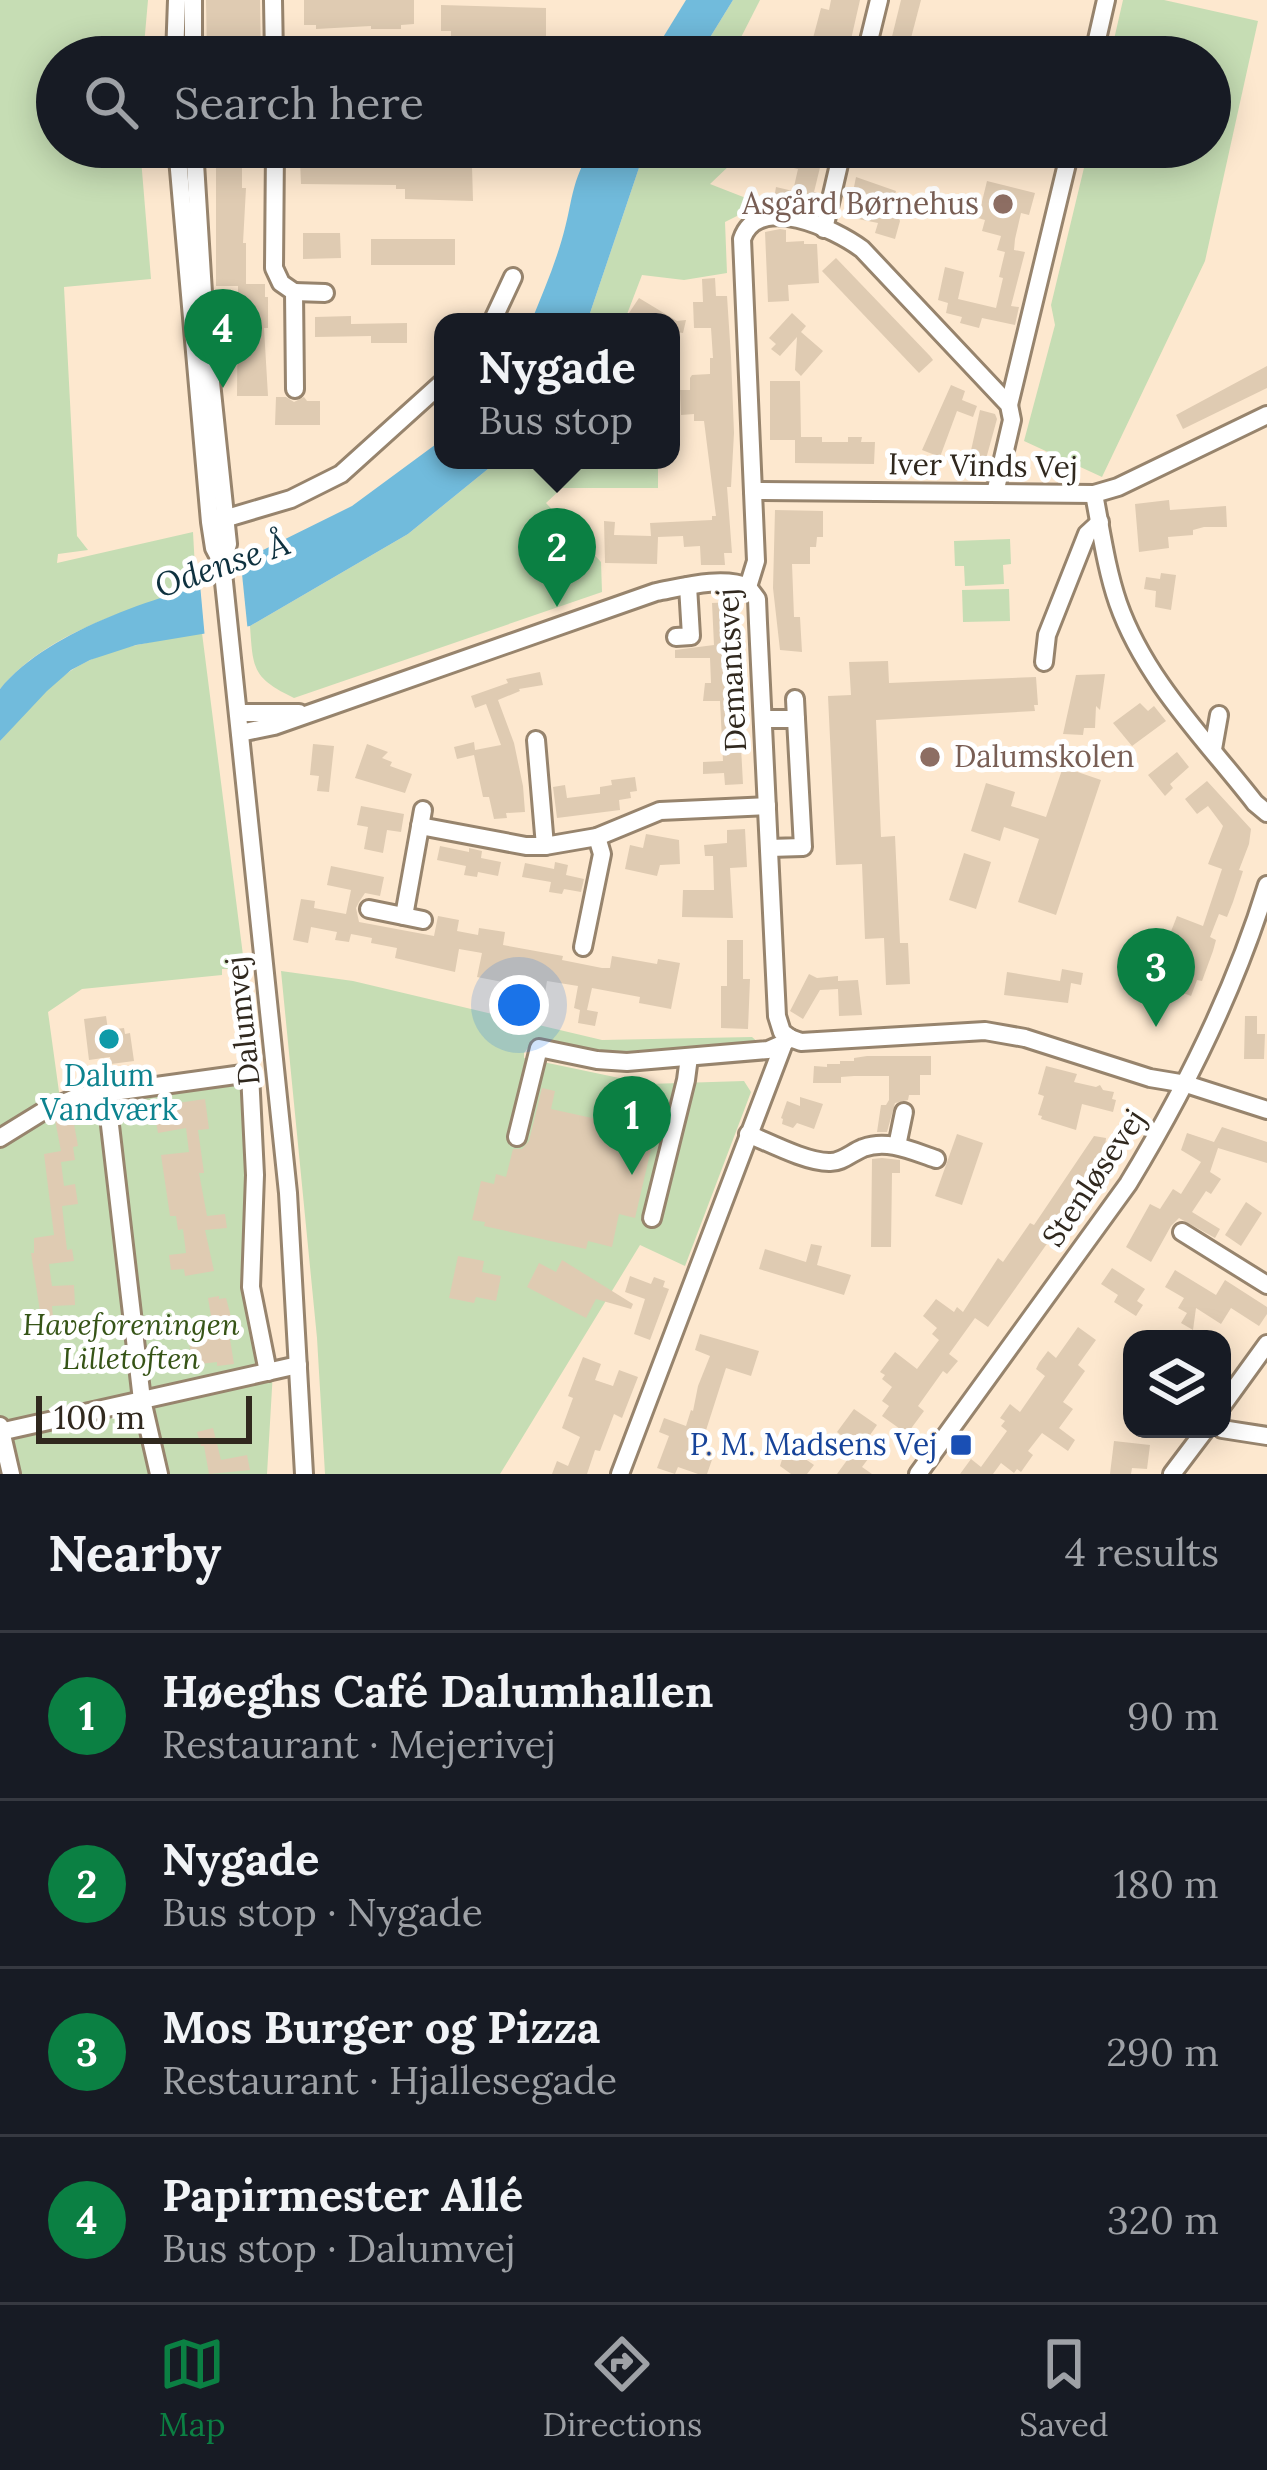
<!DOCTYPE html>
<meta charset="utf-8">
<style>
:root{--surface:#171b24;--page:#20242c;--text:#f1f3f6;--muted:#9ea1a6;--line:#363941;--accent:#0b8043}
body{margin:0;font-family:Lora,serif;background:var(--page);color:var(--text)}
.controls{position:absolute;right:36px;bottom:36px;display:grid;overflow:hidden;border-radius:24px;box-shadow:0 6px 30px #0003}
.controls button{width:108px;height:108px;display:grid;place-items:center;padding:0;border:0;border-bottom:3px solid var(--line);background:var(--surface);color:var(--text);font:60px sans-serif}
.scale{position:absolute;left:36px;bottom:30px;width:216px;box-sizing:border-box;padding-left:12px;border:6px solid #30281e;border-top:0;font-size:33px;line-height:42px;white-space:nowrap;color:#30281e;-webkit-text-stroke:9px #fff;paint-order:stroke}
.you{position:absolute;left:519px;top:1005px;width:42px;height:42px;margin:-30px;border:9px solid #fff;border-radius:50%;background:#1a73e8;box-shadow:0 0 0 18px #1a73e833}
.badge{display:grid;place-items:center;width:78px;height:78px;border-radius:50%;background:var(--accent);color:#fff;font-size:39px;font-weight:700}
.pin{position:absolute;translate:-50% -99px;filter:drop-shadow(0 3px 6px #0008)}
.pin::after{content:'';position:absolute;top:63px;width:42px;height:36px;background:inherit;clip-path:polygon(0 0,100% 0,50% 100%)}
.popup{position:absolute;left:434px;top:313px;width:246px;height:156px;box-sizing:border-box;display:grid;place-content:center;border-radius:24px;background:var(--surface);filter:drop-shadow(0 3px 9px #0005);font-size:39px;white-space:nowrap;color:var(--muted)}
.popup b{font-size:45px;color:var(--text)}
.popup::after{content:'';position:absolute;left:50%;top:100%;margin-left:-24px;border:24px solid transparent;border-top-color:var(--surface)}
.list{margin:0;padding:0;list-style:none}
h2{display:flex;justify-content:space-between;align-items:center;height:156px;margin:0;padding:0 48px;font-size:51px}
h2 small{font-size:39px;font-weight:400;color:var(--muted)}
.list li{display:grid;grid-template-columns:78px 1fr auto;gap:36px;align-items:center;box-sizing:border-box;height:168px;padding:0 48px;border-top:3px solid var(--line)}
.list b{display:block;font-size:45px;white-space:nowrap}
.list p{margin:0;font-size:39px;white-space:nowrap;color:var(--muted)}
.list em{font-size:39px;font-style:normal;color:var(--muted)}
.icon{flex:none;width:66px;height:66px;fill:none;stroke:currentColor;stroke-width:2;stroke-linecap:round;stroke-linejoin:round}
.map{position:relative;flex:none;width:1267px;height:1474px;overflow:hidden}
.search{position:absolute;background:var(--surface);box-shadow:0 6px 30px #0003;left:36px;right:36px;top:36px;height:132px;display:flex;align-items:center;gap:30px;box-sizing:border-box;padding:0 42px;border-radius:66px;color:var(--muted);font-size:45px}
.sheet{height:828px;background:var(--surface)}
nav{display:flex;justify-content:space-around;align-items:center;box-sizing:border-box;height:168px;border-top:3px solid var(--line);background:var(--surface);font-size:33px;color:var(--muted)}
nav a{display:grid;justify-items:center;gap:6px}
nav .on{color:var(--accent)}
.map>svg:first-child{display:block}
.green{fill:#c6ddb4}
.water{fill:#71bbdc}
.pier{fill:#fde8cf}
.building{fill:#dfcbb2}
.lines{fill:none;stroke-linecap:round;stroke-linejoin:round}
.minor-casing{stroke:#97846d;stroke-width:22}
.minor{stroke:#fff;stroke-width:16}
.education-dot{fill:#8d6e63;stroke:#fff;stroke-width:4.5}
.culture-dot{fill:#0f9aa8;stroke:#fff;stroke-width:4.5}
.transit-dot{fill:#1a4fb4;stroke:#fff;stroke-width:4.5}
.labels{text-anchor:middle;stroke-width:10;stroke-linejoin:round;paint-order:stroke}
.education-label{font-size:30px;fill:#785e54;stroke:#fff;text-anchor:end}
.street-label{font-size:30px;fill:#30281e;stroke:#fff}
.culture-label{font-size:30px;fill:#0d838f;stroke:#fff}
.park-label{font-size:30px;font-style:italic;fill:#365417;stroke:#fff}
.transit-label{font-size:30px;fill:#164399;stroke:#fff;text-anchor:end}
.water-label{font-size:33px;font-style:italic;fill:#0e313f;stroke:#fff}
</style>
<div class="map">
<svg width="1267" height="1474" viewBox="0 0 1267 1474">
<rect width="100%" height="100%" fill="#fde8cf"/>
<g class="green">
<path d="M0,0H148L143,57H57V147H140L151,279L64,287L77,536L88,550L58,554L57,563L193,532L196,587C128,611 48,631 0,689Z"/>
<path d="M733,0H760L731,57H698Z"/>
<path d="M1123,0H1164L1258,21L1205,261L1102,477L1024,441L1055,325L1051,305L1089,147H1210V57H1110Z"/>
<path d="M646,147H726L732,155V163L710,184L751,200V209L725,222L727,273L684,280L642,275L624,322H587Z"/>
<path d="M499,460H658V488H562L546,503L601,562L602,592L294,698C253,678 253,670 250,626L408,534Z"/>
<path d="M1010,539L1011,564L1003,565L1004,584L965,586L964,566H955L954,541Z"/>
<path d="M1009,589L1010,621L963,622L962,590Z"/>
<path d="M202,633L245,971L229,972L228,969H222V975L82,989L48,1012L60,1099L253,1070L255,1277L273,1371L267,1474H0V741C22,716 46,686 75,668C113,645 160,641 202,633Z"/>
<path d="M281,971L353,981L602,1040L752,1037L759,1043L617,1054L603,1053L535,1039L524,1053V1058L648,1084L744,1081L751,1092L685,1266L640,1245L500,1474H325L317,1338Z"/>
</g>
<g class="water">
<path d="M686,0H733L698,57H651Z"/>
<path d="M593,147H646L587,322H531C542,295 554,267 562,239C573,203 570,181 593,147Z"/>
<path d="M443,439V460H499L408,534L250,626L136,645L90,660L71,670L47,691L0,741V689C51,627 166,594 242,575L257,553L352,506Z"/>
</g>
<path class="pier" d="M242,574L248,633L205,639L200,584Z"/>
<g class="building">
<path d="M206,0H260L261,57H207Z"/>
<path d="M304,0H414V24L401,25V29H371V26L316,29V25H304Z"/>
<path d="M831,0H860L847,57H808L821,8L829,10Z"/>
<path d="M901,0H921L906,57H887Z"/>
<path d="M441,5L546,8V44L451,42V31H441Z"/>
<path d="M216,147H247V163H242V188H246L243,243H246V284H265V297H268V328H264L268,396H237L238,286H216Z"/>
<path d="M785,147H825L814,192L818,193L814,211L774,199L776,187L793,191L798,169L781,165Z"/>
<path d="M374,159L375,162L472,166L473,201L405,199V189H396V185L301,184L300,160Z"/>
<path d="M856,177L896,191L888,212L898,216L900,221L895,239L875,233L878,223L848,217Z"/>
<path d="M987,181L1035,193L1029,215L1021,213L1015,239L1014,250L1025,252L1011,306L1019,307L1015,325L982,318L979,328L960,323L962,317L946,313L948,303L938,300L945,267L964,272L958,299L996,308L1003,278L999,277L1005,252L997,250L1001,236L982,231L985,220L978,218Z"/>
<path d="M780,229L786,230V242L804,241V244H817L819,283L788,285L789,301L768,302L765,232Z"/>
<path d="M303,233H340L341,258L303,259Z"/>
<rect x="371" y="239" width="84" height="26"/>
<path d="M836,258L930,356L933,360L919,373L822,271Z"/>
<path d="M715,278L716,296H727L731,357L734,433L731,487H727L732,553H724L725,565H701L700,546L684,547L683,536L658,537L657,564L605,563L604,521L615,522L614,535L651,536L650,523L712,520V516H716L704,421H694V414L681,415L680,390H690V378L692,375L710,374V358H713L711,328H694L693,302H703L702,279Z"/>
<path d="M639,298L677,321L686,320L683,333L671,331V322H632L635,316L629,313Z"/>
<path d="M792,313L806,326L801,332L823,351L801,376L795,370L797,337L780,356L771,349L776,344L769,338Z"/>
<path d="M351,316V324L407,323V343H371V336L315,337V317Z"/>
<path d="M1267,366V388L1183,429L1176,415Z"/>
<path d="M770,381H800L801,437H822V442H848V437H862L861,442H875L874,464L795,463V440H770Z"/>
<path d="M951,385L965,391L962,400L977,406L973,417L957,411L940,457L922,450Z"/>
<path d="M276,397H286L294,402L304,397L307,401H320V425H275Z"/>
<path d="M980,410L995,414L997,419L986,459L970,455Z"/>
<path d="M1169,500L1170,510L1226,506L1227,527H1204L1193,530V535L1168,537L1169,548L1139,552L1135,504Z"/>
<path d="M775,510L823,511V537H817L816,547H810V564H792L794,617H800L802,652L780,650L773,588Z"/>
<path d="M1161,573L1176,575L1171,610L1155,607L1156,591L1144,589L1146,577L1160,579Z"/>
<path d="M733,602L735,645H732V675H737L739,713H735V729L737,747H741L743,784L725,785L724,773L703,774V762L723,761L720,701H703L705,683H711L710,658H675V650L714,645L712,603Z"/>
<path d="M888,661L889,683L1036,677L1038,705H1034L1035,711L876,720L881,837L895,836L900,943H908L910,984L886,985L884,938L865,939L862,864L836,865L828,696L851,695L849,662Z"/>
<path d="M540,672L543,685L519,689L520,691L498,700L514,743L523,786L525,812L506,813L507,818L494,819L489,797H483L474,755L457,759L454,747L474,742L475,750L501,745L486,704L475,708L471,696L508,683L506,679Z"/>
<path d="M1105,674L1100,710L1096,706L1095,728H1084L1083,735L1063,734L1076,675Z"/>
<path d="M1140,703L1148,711L1154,706L1166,721L1132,746L1113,723Z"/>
<path d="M313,744L334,746L329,792L317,791L319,776L310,775Z"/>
<path d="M367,744L388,752L382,758L392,762L390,766L412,774L405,793L355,778Z"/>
<path d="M1177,752L1189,767L1170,784L1173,788L1165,796L1148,775Z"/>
<path d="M1063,767L1101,780L1056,915L1018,902L1039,839L1004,827L1000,841L971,831L986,783L1015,792L1011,806L1046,817Z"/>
<path d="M635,777L637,791L630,792L631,798L619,800L620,810L557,818L553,787L565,785L567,798L600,794V787L612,785L611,780Z"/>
<path d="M1207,781L1251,829L1249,844L1239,870L1243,871L1233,902L1227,917L1219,914L1210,937L1216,940L1213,951L1202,981L1197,980L1191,996L1175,990L1179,979L1149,968L1158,945L1165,947L1177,916L1203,926L1222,869L1208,864L1223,826L1208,806L1197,814L1185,799Z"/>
<path d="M361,806L404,814L401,832L387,830L383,853L364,849L368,827L357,825Z"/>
<path d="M745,829L747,867L730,868L733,918L682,917L683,890H714L713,856H705L704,845L727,843V830Z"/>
<path d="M646,834L679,840L680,864L660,865L657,876L625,869L630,845L643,848Z"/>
<path d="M440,846L469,852V848L482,851L481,858L501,862L498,876L478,872L477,877L464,875L466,866L437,860Z"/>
<path d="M964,853L991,862L976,909L949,900Z"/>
<path d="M555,862L568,865L566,875L584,879L581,892L564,889L562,894L549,892L551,882L522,877L525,863L554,869Z"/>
<path d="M331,866L384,877L380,896L365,893L359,902L356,908L359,922L434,936L438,916L459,920L457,931L478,935L479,928L505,932L503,945L563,956L562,960L602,968H610L612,956L657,964L658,959L680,963L671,1009L639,1003L640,997L592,988L587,1010L598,1012L595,1026L578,1023L580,1010L574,1008L578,986L547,981L543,1006L526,1003L528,994L516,992L517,985L477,977L482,953L459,949L455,972L395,958L397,948L371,943L372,938L351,934L349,942L335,940L337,932L311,927L308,943L293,940L301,899L315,901L314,908L346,914L351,890L327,885Z"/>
<path d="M727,940H743V979H750L748,1029L721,1028V986H727Z"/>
<path d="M1062,969L1083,973L1081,985L1071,983L1068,1003L1004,995L1007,972L1060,981Z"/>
<path d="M809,974L817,978L838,976V981L858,980L862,1015L839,1016L838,989L820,990L803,1019L790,1011Z"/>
<path d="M106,1016L108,1030L124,1028L125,1034L130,1033L134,1061L111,1064L110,1057L89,1060L84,1019Z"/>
<path d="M1245,1016H1257V1034H1265L1264,1059H1244Z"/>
<path d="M867,1056H931V1075H920V1095H909L908,1100L895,1103L887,1132H877L881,1105H886L889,1100V1076H854L841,1077V1083H813L814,1066L827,1067V1064H840V1061H854V1058Z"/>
<path d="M1046,1066L1077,1074L1074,1082L1096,1087L1100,1085L1103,1090L1114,1092L1112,1099L1116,1100L1113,1112L1082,1104L1076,1130L1041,1119L1042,1116L1038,1115L1044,1096L1038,1094Z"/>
<path d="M542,1088L555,1091L551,1109L624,1125L627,1111L659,1115L635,1218L619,1214L612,1247L588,1241L586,1249L484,1226L485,1222L472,1220L481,1181L494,1184L496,1174L506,1177L513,1149H522L529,1141Z"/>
<path d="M800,1097L823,1104L814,1129L797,1123L793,1128L782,1124L783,1119L781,1118L787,1101L800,1106Z"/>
<path d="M205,1099L209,1129L198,1130L204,1173H199L207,1216L225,1214L227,1228L205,1230L214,1271L185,1276L184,1269L171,1270L169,1255L186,1253L183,1229L178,1230L176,1216H170L161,1155L189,1152L186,1128L158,1133L156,1122L166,1121L164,1105Z"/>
<path d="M72,1113L78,1146L73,1147L75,1160L61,1162L64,1186L75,1184L78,1204L62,1206L67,1250L72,1249L74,1261L49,1264L52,1286L74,1285L75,1305L52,1306L54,1329L27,1332L26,1319L41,1318L31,1253H34V1238L54,1235L44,1154L61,1151L55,1120Z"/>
<path d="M1222,1127L1267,1142V1163L1218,1148L1210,1172L1221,1179L1211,1194L1206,1191L1192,1212L1220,1229L1215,1238L1179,1218L1171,1226L1151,1262L1126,1247L1150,1204L1160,1209L1173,1189L1181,1194L1201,1162L1181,1150L1187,1133L1214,1142Z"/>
<path d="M957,1134L983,1143L962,1205L935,1196Z"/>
<path d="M1094,1136L1106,1138L1105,1147L1112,1152L988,1327L975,1318L949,1354L958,1361L947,1374L943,1371L918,1406L924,1411L907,1434L882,1416L889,1406L882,1401L892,1387L882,1379L885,1375L880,1372L895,1352L917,1369L939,1340L932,1334L937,1328L923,1316L936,1299L954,1312L957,1307L963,1312L998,1258L1003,1262L1030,1223L1034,1225Z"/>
<path d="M882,1158L900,1160V1173H892L891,1247H871L872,1159Z"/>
<path d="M1246,1202L1262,1213L1241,1246L1225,1235Z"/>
<path d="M811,1244L822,1246L817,1265L851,1275L844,1295L759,1269L765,1249L806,1262Z"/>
<path d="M458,1256L484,1261L482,1272L501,1276L496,1301L476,1297L474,1303L449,1298Z"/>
<path d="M562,1260L633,1304L631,1309L596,1299L586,1318L527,1287L539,1263L556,1272Z"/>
<path d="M1112,1268L1145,1289L1137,1301L1143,1305L1136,1316L1114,1302L1118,1295L1101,1284Z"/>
<path d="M1175,1270L1216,1295L1225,1280L1267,1307V1314L1259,1326L1231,1308L1221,1324L1196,1308L1193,1330L1181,1323L1187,1313L1178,1308L1184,1298L1165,1287Z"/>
<path d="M630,1276L651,1284L654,1277L665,1281L663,1287L669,1289L650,1340L634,1334L645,1299L625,1292Z"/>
<path d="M219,1296V1299L226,1298L230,1313L232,1326L228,1327L234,1364L217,1366V1362L192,1365L188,1333L213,1328L208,1298Z"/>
<path d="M1078,1327L1096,1340L1078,1365L1085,1371L1063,1402L1073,1409L1059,1428L1075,1440L1068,1451L1042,1433L1028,1451L1033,1455L1021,1472L1017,1469L1014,1473L1001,1463L993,1474H960L971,1459L981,1467L1007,1431L1001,1426L1005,1421L1000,1418L1010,1404L1020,1412L1045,1376L1036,1369L1039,1363L1048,1351L1056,1358Z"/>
<path d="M700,1334L759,1351L751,1376L726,1368L700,1449L714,1454L707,1474H698L678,1467L675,1474L657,1468L669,1436L659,1432L664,1418L686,1426L691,1410L693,1411L698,1386L710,1356L695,1350Z"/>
<path d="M583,1357L601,1364L595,1380L613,1386L619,1370L638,1377L622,1418L614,1414L600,1451L595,1450L587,1474H552L557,1461L568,1466L580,1437L562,1428L573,1398L568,1396Z"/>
<path d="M854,1409L877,1425L870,1435L880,1443L862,1467L872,1474H837L853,1452L849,1449L853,1444L837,1432Z"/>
<path d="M213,1428L221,1460L247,1455L250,1470L209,1474L204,1446H201L197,1432Z"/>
<path d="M789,1437L805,1443L801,1456L814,1465L807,1474H791L780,1466Z"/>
<path d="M1114,1441L1150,1445L1147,1469L1132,1468L1131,1474H1110Z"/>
</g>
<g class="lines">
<defs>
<g id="minor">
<path d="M273,0L274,57"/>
<path d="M175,57L177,0"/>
<path d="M193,57V0"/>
<path d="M865,57L879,0"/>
<path d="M1093,57L1106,0"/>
<path d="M177,147L210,522L214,548L222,563L288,1193L304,1474"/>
<path d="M194,147L205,325L228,544L222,563"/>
<path d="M275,147L274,268L281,283L294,292L295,389"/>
<path d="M824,229L843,147"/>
<path d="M294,292L325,293"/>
<path d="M492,322L513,277"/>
<path d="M1009,405L1071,147"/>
<path d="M753,491L1094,494L1118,487L1267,415"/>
<path d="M1094,494C1101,530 1106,568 1118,603C1145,680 1206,740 1255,803L1267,813"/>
<path d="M217,521L291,499L341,474L443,382"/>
<path d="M748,587L756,561L742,239C758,192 835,229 862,249L1009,405L1012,420L995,493"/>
<path d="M748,587L757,599L758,623L777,1016L782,1032L790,1038"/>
<path d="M676,637L691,636L688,586"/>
<path d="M1044,662L1047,635L1087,534L1100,522"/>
<path d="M795,699L796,719"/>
<path d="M238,713H299"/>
<path d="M763,719H796L803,847L769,848"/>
<path d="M240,733L274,726L656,592C683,587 722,576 748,587"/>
<path d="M536,740L545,846"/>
<path d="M1213,749L1219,715"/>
<path d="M420,826L526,846H545L597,837L660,811L767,806"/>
<path d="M369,909L423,920"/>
<path d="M404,916L423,810"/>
<path d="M583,947L602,854L597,837"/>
<path d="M790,1038L801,1042L985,1031L1025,1038L1150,1078L1186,1084L1267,1110"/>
<path d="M106,1091L142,1400L159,1474"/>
<path d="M748,1134C770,1143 806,1162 829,1162C841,1163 851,1153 863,1148C888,1139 912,1151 936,1159"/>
<path d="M517,1137L539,1048L597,1060L627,1062L768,1050L784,1043"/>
<path d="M0,1138L42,1112L77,1097L250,1073L255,1175L251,1287L268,1372"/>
<path d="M897,1146L904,1112"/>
<path d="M652,1218L686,1080L689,1057"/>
<path d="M1182,1232L1267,1285"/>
<path d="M1222,1406L1267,1344"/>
<path d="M0,1426L11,1474"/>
<path d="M1222,1429L1267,1436"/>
<path d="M0,1432L298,1365"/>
<path d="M620,1474L784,1043L790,1038"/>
<path d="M918,1474L1128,1184C1185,1090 1235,990 1267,885"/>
<path d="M1172,1474L1206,1429"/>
</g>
</defs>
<use href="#minor" class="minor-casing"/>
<use href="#minor" class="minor"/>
</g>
<g class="education-dot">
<circle cx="1003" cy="204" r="12"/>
<circle cx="930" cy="757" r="12"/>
</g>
<circle class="culture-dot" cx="109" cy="1039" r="12"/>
<rect class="transit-dot" x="949" y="1433" width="24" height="24" rx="6"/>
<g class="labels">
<g class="education-label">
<text x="979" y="214">Asgård Børnehus</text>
<text x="954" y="767" text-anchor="start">Dalumskolen</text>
</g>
<g class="street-label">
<text transform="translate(983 466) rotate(1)" y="10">Iver Vinds Vej</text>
<text transform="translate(732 670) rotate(-93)" y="10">Demantsvej</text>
<text transform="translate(243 1021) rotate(-96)" y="10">Dalumvej</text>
<text transform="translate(1094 1178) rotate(-56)" y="10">Stenløsevej</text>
</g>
<g class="culture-label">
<text x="109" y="1086">Dalum<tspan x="109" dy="34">Vandværk</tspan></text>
</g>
<g class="park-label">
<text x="131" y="1335">Haveforeningen<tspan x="131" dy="34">Lilletoften</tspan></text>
</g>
<g class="transit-label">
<text x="937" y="1455">P. M. Madsens Vej</text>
</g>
<g class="water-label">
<text transform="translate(222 564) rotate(-19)" y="12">Odense Å</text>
</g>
</g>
</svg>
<div class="controls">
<button><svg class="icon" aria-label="layers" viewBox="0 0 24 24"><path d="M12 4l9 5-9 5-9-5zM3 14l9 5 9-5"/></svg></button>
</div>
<div class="scale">100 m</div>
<div class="you"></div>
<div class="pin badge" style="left:632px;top:1175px">1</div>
<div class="pin badge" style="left:557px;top:607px">2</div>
<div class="popup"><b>Nygade</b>Bus stop</div>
<div class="pin badge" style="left:1156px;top:1027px">3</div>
<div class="pin badge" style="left:223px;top:388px">4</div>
<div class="search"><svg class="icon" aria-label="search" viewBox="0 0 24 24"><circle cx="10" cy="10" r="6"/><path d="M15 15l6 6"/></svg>Search here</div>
</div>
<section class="sheet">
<h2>Nearby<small>4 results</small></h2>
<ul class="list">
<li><span class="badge">1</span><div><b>Høeghs Café Dalumhallen</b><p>Restaurant · Mejerivej</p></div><em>90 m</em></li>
<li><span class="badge">2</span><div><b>Nygade</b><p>Bus stop · Nygade</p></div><em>180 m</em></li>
<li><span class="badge">3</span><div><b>Mos Burger og Pizza</b><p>Restaurant · Hjallesegade</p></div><em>290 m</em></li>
<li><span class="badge">4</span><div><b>Papirmester Allé</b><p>Bus stop · Dalumvej</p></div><em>320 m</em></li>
</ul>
</section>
<nav>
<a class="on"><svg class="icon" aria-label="map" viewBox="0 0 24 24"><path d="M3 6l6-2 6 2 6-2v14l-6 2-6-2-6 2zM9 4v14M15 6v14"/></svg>Map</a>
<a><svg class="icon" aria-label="directions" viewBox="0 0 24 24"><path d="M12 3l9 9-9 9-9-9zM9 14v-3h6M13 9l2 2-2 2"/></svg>Directions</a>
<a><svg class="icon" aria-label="saved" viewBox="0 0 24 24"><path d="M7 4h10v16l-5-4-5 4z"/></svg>Saved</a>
</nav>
